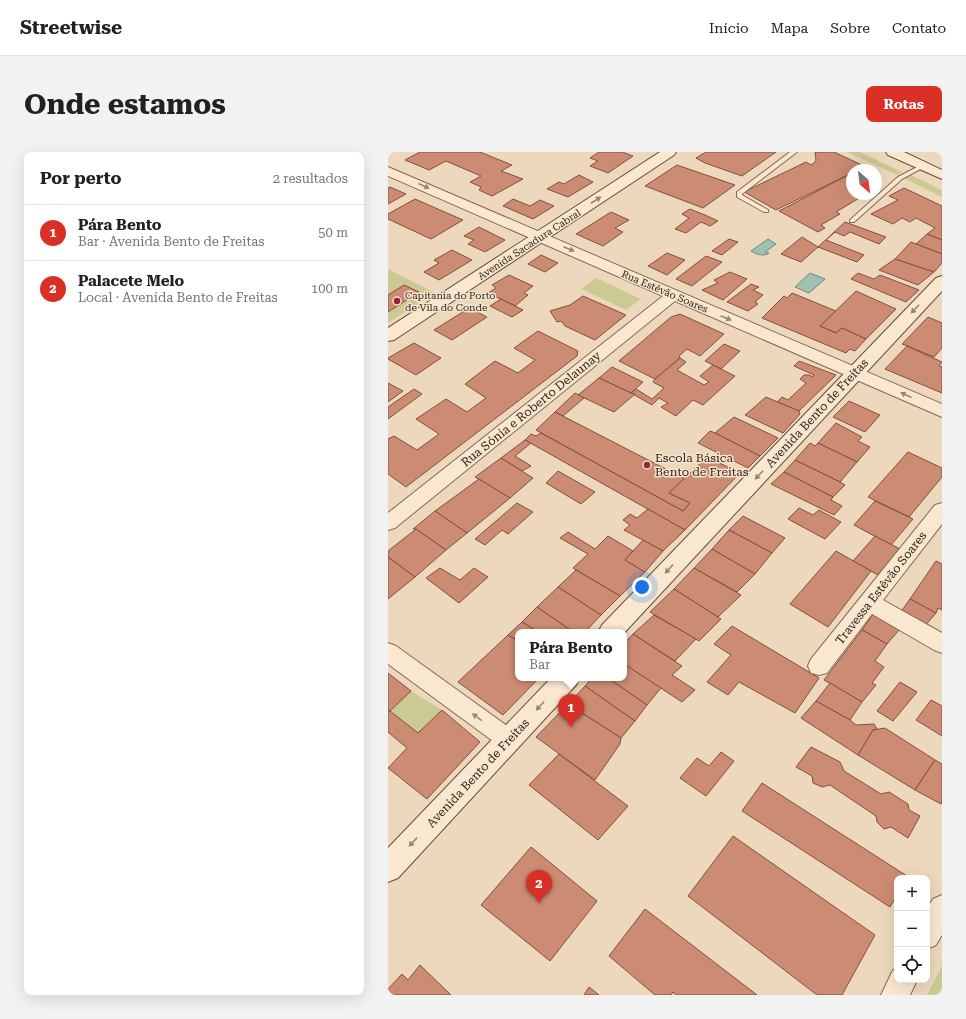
<!DOCTYPE html>
<html lang="pt">
<meta charset="utf-8">
<style>
:root{--surface:#fff;--page:#f2f2f2;--text:#202124;--muted:#757577;--line:#e0e0e0;--accent:#d93025}
body{margin:0;font-family:"Roboto Serif",serif;background:var(--page);color:var(--text)}
.controls{position:absolute;right:12px;bottom:12px;display:grid;overflow:hidden;border-radius:8px;box-shadow:0 4px 16px #0002}
.controls button{width:36px;height:36px;display:grid;place-items:center;padding:0;border:0;border-bottom:1px solid var(--line);background:var(--surface);color:var(--text);font:20px sans-serif}
.compass{position:absolute;left:458px;top:12px;width:36px;height:36px;border-radius:50%;background:var(--surface);box-shadow:0 4px 16px #0002;rotate:152deg}
.you{position:absolute;left:254px;top:435px;width:14px;height:14px;margin:-10px;border:3px solid #fff;border-radius:50%;background:#1a73e8;box-shadow:0 0 0 6px #1a73e833}
.badge{display:grid;place-items:center;width:26px;height:26px;border-radius:50%;background:var(--accent);color:#fff;font-size:13px;font-weight:700}
.pin{position:absolute;translate:-50% -33px;filter:drop-shadow(0 1px 2px #0008)}
.pin::after{content:'';position:absolute;top:21px;width:14px;height:12px;background:inherit;clip-path:polygon(0 0,100% 0,50% 100%)}
.popup{position:absolute;left:127px;top:477px;width:112px;height:52px;box-sizing:border-box;display:grid;place-content:center;border-radius:8px;background:var(--surface);filter:drop-shadow(0 1px 3px #0005);font-size:13px;white-space:nowrap;color:var(--muted)}
.popup b{font-size:15px;color:var(--text)}
.popup::after{content:'';position:absolute;left:50%;top:100%;margin-left:-8px;border:8px solid transparent;border-top-color:var(--surface)}
.list{margin:0;padding:0;list-style:none}
h2{display:flex;justify-content:space-between;align-items:center;height:52px;margin:0;padding:0 16px;font-size:17px}
h2 small{font-size:13px;font-weight:400;color:var(--muted)}
.list li{display:grid;grid-template-columns:26px 1fr auto;gap:12px;align-items:center;box-sizing:border-box;height:56px;padding:0 16px;border-top:1px solid var(--line)}
.list b{display:block;font-size:15px;white-space:nowrap}
.list p{margin:0;font-size:13px;white-space:nowrap;color:var(--muted)}
.list em{font-size:13px;font-style:normal;color:var(--muted)}
.icon{flex:none;width:22px;height:22px;fill:none;stroke:currentColor;stroke-width:2;stroke-linecap:round;stroke-linejoin:round}
.map{position:relative;flex:none;width:554px;height:843px;overflow:hidden;border-radius:8px}
header{display:flex;align-items:center;gap:24px;box-sizing:border-box;height:56px;padding:0 20px;background:var(--surface);border-bottom:1px solid var(--line)}
header strong{font-size:19px}
nav{display:flex;gap:22px;margin-inline-start:auto;font-size:14px}
.intro{display:flex;align-items:center;justify-content:space-between;box-sizing:border-box;height:96px;padding:0 24px}
h1{margin:0;font-size:28px}
.button{padding:10px 18px;border-radius:8px;background:var(--accent);color:#fff;font-size:14px;font-weight:700}
main{display:flex;gap:24px;padding:0 24px}
aside{flex:1;background:var(--surface);border-radius:8px;box-shadow:0 4px 16px #0002}
.map>svg:first-child{display:block}
.green{fill:#cbca92}
.water{fill:#a1bfb2;stroke:#698c7e}
.building{fill:#cc8b73;stroke:#844f3c}
.lines{fill:none;stroke-linecap:round;stroke-linejoin:round}
.lane-casing{stroke:#856956;stroke-width:2}
.street-casing{stroke:#856956;stroke-width:2}
.secondary-casing{stroke:#674a3a;stroke-width:2}
.lane{fill:#f9e7d0;fill-rule:evenodd}
.street{fill:#f9e7d0;fill-rule:evenodd}
.secondary{fill:#f9e7d0;fill-rule:evenodd}
.oneway{fill:#968676}
.poi-dot{fill:#942737;stroke:#f5e4cd;stroke-width:1.5}
.labels{text-anchor:middle;stroke-width:3;stroke-linejoin:round;paint-order:stroke}
.far-street-label{font-size:10px;fill:#34241b;stroke:#f5e4cd}
.far-poi-label{font-size:10px;fill:#34241b;stroke:#f5e4cd;text-anchor:start}
.street-label{font-size:12px;fill:#34241b;stroke:#f5e4cd}
.poi-label{font-size:12px;fill:#34241b;stroke:#f5e4cd;text-anchor:start}
</style>
<header>
<strong>Streetwise</strong>
<nav><a>Início</a><a>Mapa</a><a>Sobre</a><a>Contato</a></nav>
</header>
<div class="intro"><h1>Onde estamos</h1><a class="button">Rotas</a></div>
<main>
<aside>
<h2>Por perto<small>2 resultados</small></h2>
<ul class="list">
<li><span class="badge">1</span><div><b>Pára Bento</b><p>Bar · Avenida Bento de Freitas</p></div><em>50 m</em></li>
<li><span class="badge">2</span><div><b>Palacete Melo</b><p>Local · Avenida Bento de Freitas</p></div><em>100 m</em></li>
</ul>
</aside>
<div class="map">
<svg width="554" height="843" viewBox="0 0 554 843">
<rect width="100%" height="100%" fill="#edd8bd"/>
<g class="green">
<path d="M459,0H472L514,20L509,23Z"/>
<path d="M523,23L554,38V45L517,27Z"/>
<path d="M0,117L47,141L0,171Z"/>
<path d="M208,126L253,147L238,158L193,137Z"/>
<path d="M23,539L54,558L30,581L2,559Z"/>
<path d="M554,814V843H539Z"/>
</g>
<g class="water">
<path d="M380,87L388,92L377,100L381,101L380,102C374,104 369,103 363,99Z"/>
<path d="M422,121L437,127L421,141L407,135Z"/>
</g>
<g class="building">
<path d="M32,0H92L124,13L113,19L135,27L104,44L91,38L93,35L82,30L93,24L58,9L41,18L17,8Z"/>
<path d="M211,0H234L245,4L220,21L202,14L210,9L202,6Z"/>
<path d="M318,0H388L354,24L317,11L308,6Z"/>
<path d="M427,0H446L476,14L469,18H464V21L388,58L358,41V39L418,10L423,13L428,9Z"/>
<path d="M289,13L347,33L315,56L257,34Z"/>
<path d="M464,21V42H478L448,60L452,62L433,73L437,76L430,80L391,59Z"/>
<path d="M191,23L205,30L180,45L159,37L171,30L176,32Z"/>
<path d="M2,35L18,42L0,52V36Z"/>
<path d="M516,36L554,54V88L539,82L547,76L528,66L522,70L514,66L505,72L483,62L510,48L501,44Z"/>
<path d="M27,47L75,68L43,87L0,67V62Z"/>
<path d="M125,47L142,54L152,48L166,54L145,67L115,54Z"/>
<path d="M302,57L317,63L330,69L322,74L313,70L298,81L287,77L301,66L294,62Z"/>
<path d="M223,60L241,68L227,76L235,80L215,94L188,82Z"/>
<path d="M457,70L498,85L491,92L462,80L456,84L447,80L438,88L476,103L469,110L430,95Z"/>
<path d="M91,75L117,88L97,100L80,92L86,88L76,84Z"/>
<path d="M539,82L554,88V102L528,92Z"/>
<path d="M414,85L430,95L413,110L393,102Z"/>
<path d="M341,87L350,90L334,103L324,99Z"/>
<path d="M523,90L554,102V111L546,120L507,107Z"/>
<path d="M64,98L84,108L51,128L36,120L51,111L46,108Z"/>
<path d="M279,101L297,108L279,123L260,114Z"/>
<path d="M153,103L170,111L157,120L140,112Z"/>
<path d="M318,104L334,110L304,134L288,127Z"/>
<path d="M507,107L546,120L530,133L491,118Z"/>
<path d="M342,120L359,127L335,148L314,138L330,131L326,128Z"/>
<path d="M470,121L486,127L492,123L531,138L518,150L463,127Z"/>
<path d="M121,123L145,134L136,141L140,143L127,154L100,141L108,136L104,133Z"/>
<path d="M363,132L371,135L365,138L375,143L367,150L370,152L360,159L339,150Z"/>
<path d="M16,133L31,140L0,160V143Z"/>
<path d="M468,139L508,157L478,187L454,176L448,181L432,174Z"/>
<path d="M404,141L448,159L432,174L448,181L454,176L478,187L467,199L462,197L458,201L374,166L396,144L399,146Z"/>
<path d="M195,144L238,163L207,188L177,174L173,169L169,170L162,159L182,153Z"/>
<path d="M113,147L135,158L124,165L102,154Z"/>
<path d="M81,156L99,165L64,188L46,178Z"/>
<path d="M292,162L336,182L312,204L299,197L291,204L292,206L267,227L231,209L283,165Z"/>
<path d="M540,165L554,171V196L546,205L514,192Z"/>
<path d="M150,179L190,199L189,204L18,335L0,322V287L6,284L29,298L51,282L28,267L58,247L79,260L98,246L77,232L107,209L130,221L147,208L126,196Z"/>
<path d="M26,191L53,206L28,223L0,207V206Z"/>
<path d="M336,192L352,199L333,217L317,209Z"/>
<path d="M519,194L554,210L551,214L554,215V241L497,217Z"/>
<path d="M292,206L298,210L289,218L316,233L321,230L312,224L325,213L347,224L315,253L305,248L288,264L273,255L280,251L271,246L264,253L243,241L248,237L264,247L276,236L265,230L267,227Z"/>
<path d="M411,209L448,223L411,259L389,250L394,245L400,248L418,231L412,227L416,223H421L425,225L426,223L406,214Z"/>
<path d="M224,215L255,230L243,241L211,226Z"/>
<path d="M211,226L243,241L247,242L226,260L190,243Z"/>
<path d="M0,231L15,239L0,250Z"/>
<path d="M26,237L34,242L0,267V255Z"/>
<path d="M187,241L196,246L175,264L167,260Z"/>
<path d="M378,245L411,259L412,262L395,281L357,263Z"/>
<path d="M461,249L492,263L477,280L445,265Z"/>
<path d="M167,260L297,327L281,341L302,351L295,359L148,278Z"/>
<path d="M346,265L390,286L372,304L327,281Z"/>
<path d="M448,271L474,285L470,289L482,295L469,310L430,291Z"/>
<path d="M322,279L327,281L372,304L360,316L310,291Z"/>
<path d="M153,281L295,359L302,351L281,341L319,305L352,321L297,378L137,288L143,282L148,284Z"/>
<path d="M137,288L143,291L127,304L143,314L134,319L113,306Z"/>
<path d="M422,291L427,294L430,291L469,310L452,330L407,308Z"/>
<path d="M520,300L554,316V325L521,365L480,345Z"/>
<path d="M113,306L145,326L122,346L87,325Z"/>
<path d="M407,308L452,330L457,333L445,345L396,320Z"/>
<path d="M170,319L207,340L193,352L158,331Z"/>
<path d="M396,320L445,345L443,348L454,354L446,363L383,332Z"/>
<path d="M91,327L122,346L79,381L47,359Z"/>
<path d="M487,349L525,367L503,393L466,373Z"/>
<path d="M129,351L145,360L120,382L114,378L97,393L87,387Z"/>
<path d="M411,356L425,363L431,358L453,370L437,387L400,367Z"/>
<path d="M260,357L297,378L275,399L236,378L242,373L235,368L242,362L249,366Z"/>
<path d="M47,359L79,381L58,398L28,377H25Z"/>
<path d="M355,364L397,386L384,401L341,378Z"/>
<path d="M28,377L58,398L27,425L0,405V399Z"/>
<path d="M341,378L384,401L367,422L324,397Z"/>
<path d="M180,380L207,397L220,384L245,399L237,408L257,420L232,444L185,416L200,402L172,386Z"/>
<path d="M487,384L512,397L490,423L465,409Z"/>
<path d="M255,388L275,399L257,420L237,408Z"/>
<path d="M324,397L367,422L349,440L306,416Z"/>
<path d="M448,399L483,419L440,475L402,452Z"/>
<path d="M0,405L27,425L0,447Z"/>
<path d="M548,409L554,412V458L550,456L548,461L522,447Z"/>
<path d="M52,416L72,428L86,416L100,425L71,451L38,426Z"/>
<path d="M306,416L353,443L330,465L286,437Z"/>
<path d="M188,418L232,444L213,463L170,435Z"/>
<path d="M170,435L213,463L197,480H185L149,455Z"/>
<path d="M286,437L333,467L311,489L262,460Z"/>
<path d="M522,447L548,461L536,475L512,461Z"/>
<path d="M149,455L185,480H150L134,470Z"/>
<path d="M485,462L511,478L499,492L474,478Z"/>
<path d="M266,463L308,487L287,509L245,482Z"/>
<path d="M134,470L150,480H130V489L120,483Z"/>
<path d="M344,474L431,526L407,561L351,530L340,543L319,530L343,503L326,492Z"/>
<path d="M474,478L499,492L487,509L496,515L484,531L488,533L474,550L436,528Z"/>
<path d="M245,482L294,514L284,523L307,538L294,550L236,512V492Z"/>
<path d="M120,483L130,489V526H151L115,563L70,530Z"/>
<path d="M236,512L273,536L259,553L220,526H236Z"/>
<path d="M0,521L23,539L2,559L0,558Z"/>
<path d="M204,526H220L259,553L247,569L197,534Z"/>
<path d="M512,530L529,540L505,569L489,559Z"/>
<path d="M442,531L474,550L462,568L428,549Z"/>
<path d="M197,534L247,569L233,586L180,552Z"/>
<path d="M543,548L554,554V584L528,568Z"/>
<path d="M428,549L462,568L468,573L486,572L489,577L485,578L470,603L413,566Z"/>
<path d="M180,552L233,586L232,592L207,628L148,585Z"/>
<path d="M54,558L92,590L39,647L0,616L19,596L0,580V560L2,559L30,581Z"/>
<path d="M497,576L547,608L527,638L470,603L485,578Z"/>
<path d="M423,595L452,610L456,619L493,642L501,640L520,652L521,658L532,664L520,686L503,675L496,677L489,670L488,664L442,633L434,635L425,631L424,624L408,615Z"/>
<path d="M333,600L346,609L318,644L292,626L309,606L321,614Z"/>
<path d="M171,602L240,654L210,688L141,633Z"/>
<path d="M547,608L554,612V649L553,652L527,638Z"/>
<path d="M374,631L519,724L518,726H509V743L502,755L354,659Z"/>
<path d="M345,684L487,783L454,843H429L300,744Z"/>
<path d="M143,695L209,749L162,809L93,753Z"/>
<path d="M257,757L369,843H288L285,840L283,843H267L221,804Z"/>
<path d="M32,813L63,843H0V837L14,822L20,828Z"/>
<path d="M201,835L211,843H196Z"/>
</g>
<g class="lines">
<defs>
<g id="lane">
<path d="M402,0H409L354,42V43L380,58V60H376L349,45V40Z"/>
<path d="M533,13L538,14L514,27L466,70H462V68L510,25Z"/>
</g>
<g id="street">
<path d="M0,15L554,252V265L287,149L7,376L0,378V361L275,144L0,24Z"/>
<path d="M554,351V372L495,448L554,481V501L546,498L484,462L439,521L431,523L423,521L420,514L423,507L547,353Z"/>
<path d="M0,491L8,494L129,581L132,588L129,595L121,598L113,595L0,512Z"/>
<path d="M554,743V783L548,793L539,797V757L545,747Z"/>
<path d="M509,817V828H529L522,843H493L505,818Z"/>
</g>
<g id="secondary">
<path d="M272,0H288L286,3L6,188L0,189V176Z"/>
<path d="M498,0H516L554,18V27L500,3Z"/>
<path d="M554,124V139L236,481L210,480L214,473L548,126Z"/>
<path d="M163,526H191L188,533L10,726L0,730V696Z"/>
</g>
</defs>
<use href="#lane" class="lane-casing"/>
<use href="#street" class="street-casing"/>
<use href="#secondary" class="secondary-casing"/>
<use href="#lane" class="lane"/>
<use href="#street" class="street"/>
<use href="#secondary" class="secondary"/>
</g>
<defs><path id="oneway-solid" d="M-6-.8H1V-3.2L6.5 0L1 3.2V.8H-6Z"/></defs>
<g class="oneway">
<use href="#oneway-solid" transform="translate(36 34) rotate(24)"/>
<use href="#oneway-solid" transform="translate(208 48) rotate(-33)"/>
<use href="#oneway-solid" transform="translate(181 97) rotate(23)"/>
<use href="#oneway-solid" transform="translate(527 157) rotate(134)"/>
<use href="#oneway-solid" transform="translate(338 166) rotate(23)"/>
<use href="#oneway-solid" transform="translate(518 243) rotate(-156)"/>
<use href="#oneway-solid" transform="translate(371 323) rotate(133)"/>
<use href="#oneway-solid" transform="translate(281 417) rotate(133)"/>
<use href="#oneway-solid" transform="translate(152 554) rotate(133)"/>
<use href="#oneway-solid" transform="translate(89 565) rotate(-144)"/>
<use href="#oneway-solid" transform="translate(25 690) rotate(133)"/>
</g>
<g class="poi-dot">
<circle cx="9" cy="149" r="4"/>
<circle cx="259" cy="313" r="4"/>
</g>
<g class="labels">
<g class="far-street-label">
<text transform="translate(141 92) rotate(-33)" y="4">Avenida Sacadura Cabral</text>
<text transform="translate(277 139) rotate(23)" y="4">Rua Estêvão Soares</text>
</g>
<g class="far-poi-label">
<text x="17" y="147">Capitania do Porto<tspan x="17" dy="12">de Vila do Conde</tspan></text>
</g>
<g class="street-label">
<text transform="translate(143 257) rotate(-39)" y="4">Rua Sónia e Roberto Delaunay</text>
<text transform="translate(429 261) rotate(-47)" y="4">Avenida Bento de Freitas</text>
<text transform="translate(493 436) rotate(-52)" y="4">Travessa Estêvão Soares</text>
<text transform="translate(90 621) rotate(-47)" y="4">Avenida Bento de Freitas</text>
</g>
<g class="poi-label">
<text x="267" y="310">Escola Básica<tspan x="267" dy="14">Bento de Freitas</tspan></text>
</g>
</g>
</svg>
<div class="controls">
<button>+</button>
<button>−</button>
<button><svg class="icon" aria-label="locate" viewBox="0 0 24 24"><circle cx="12" cy="12" r="6"/><path d="M12 2v4M12 18v4M2 12h4M18 12h4"/></svg></button>
</div>
<svg class="compass" viewBox="-18 -18 36 36"><path d="M0-13l5 13h-10z" fill="#e53935"/><path d="M0 13l5-13h-10z" fill="#757577"/></svg>
<div class="you"></div>
<div class="pin badge" style="left:183px;top:575px">1</div>
<div class="popup"><b>Pára Bento</b>Bar</div>
<div class="pin badge" style="left:151px;top:751px">2</div>
</div>
</main>
